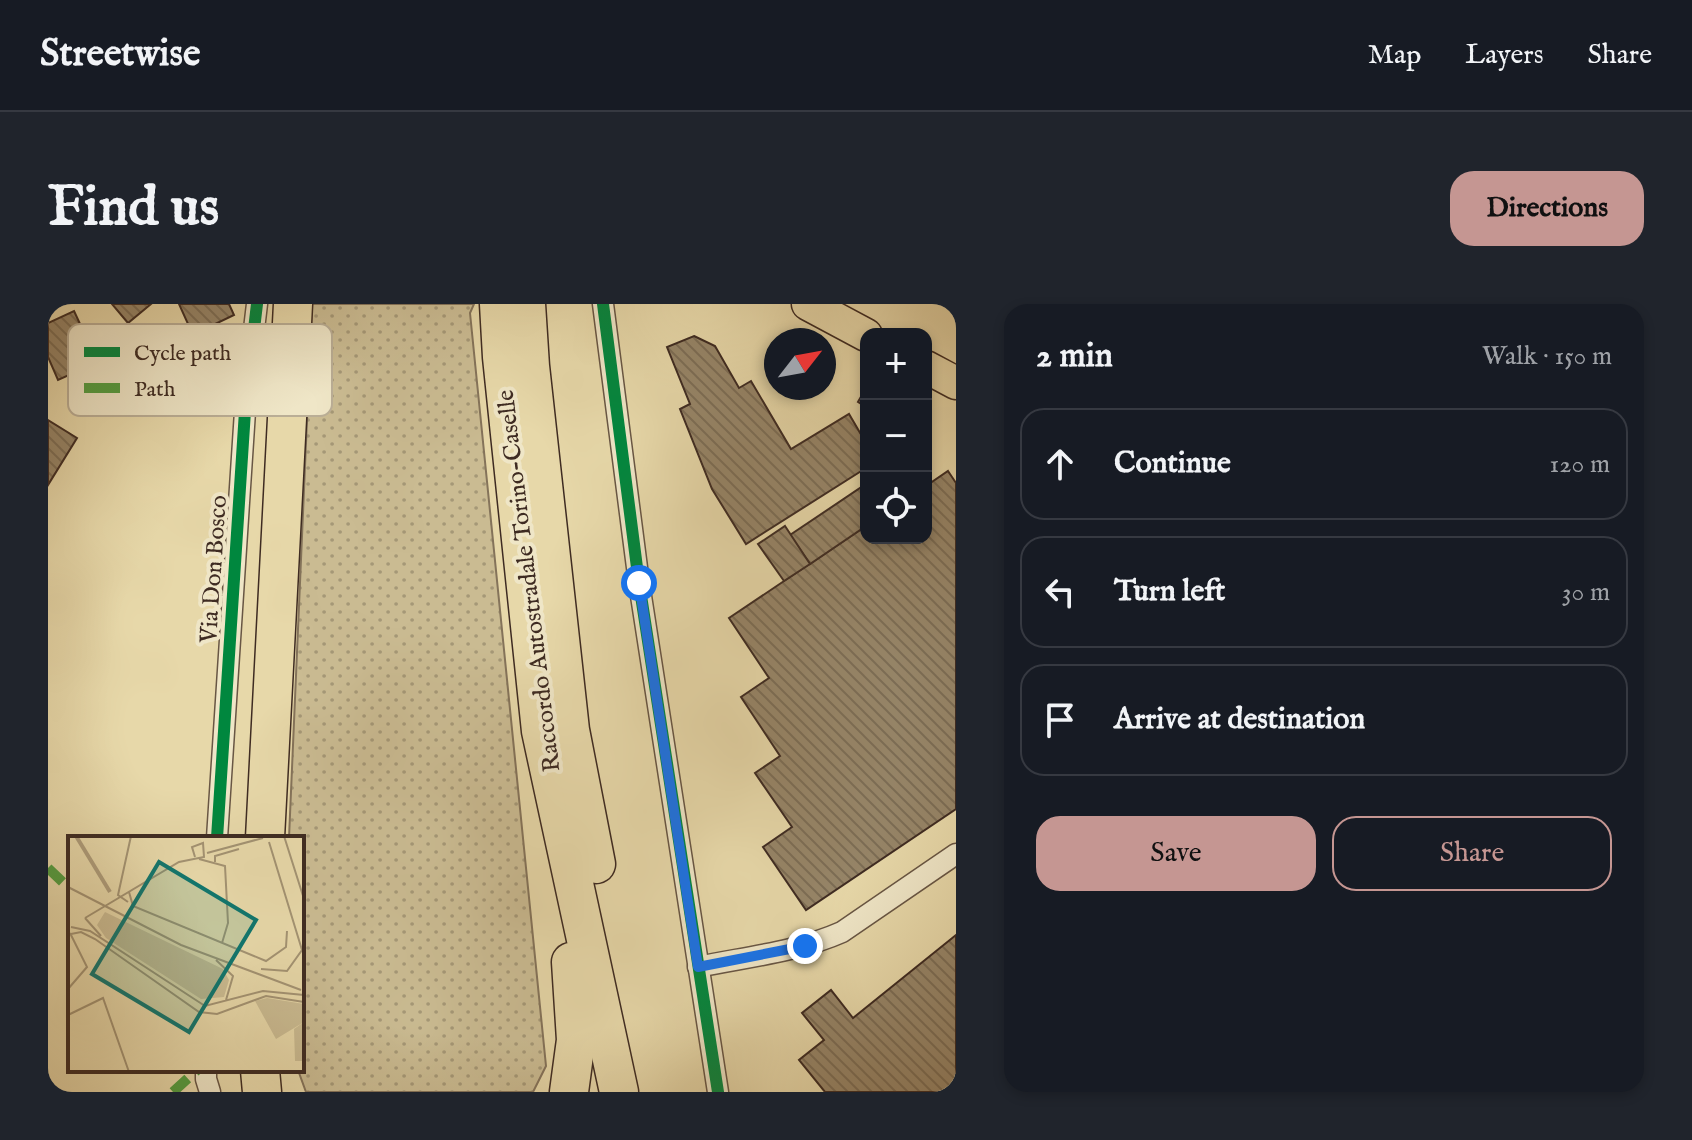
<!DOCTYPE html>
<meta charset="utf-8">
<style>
:root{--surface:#171b24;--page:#20242c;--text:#f1f3f6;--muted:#9ea1a6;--line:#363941;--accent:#c59692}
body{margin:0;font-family:"IM FELL English",serif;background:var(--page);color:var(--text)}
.controls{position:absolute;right:24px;top:24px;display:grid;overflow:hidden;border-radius:16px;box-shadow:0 4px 12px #0003}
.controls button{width:72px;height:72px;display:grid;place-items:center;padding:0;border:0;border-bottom:2px solid var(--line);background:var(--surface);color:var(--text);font:40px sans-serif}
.compass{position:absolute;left:716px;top:24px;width:72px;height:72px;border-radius:50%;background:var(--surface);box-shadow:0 4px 12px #0003;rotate:59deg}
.stop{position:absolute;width:24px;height:24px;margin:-18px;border:6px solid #1a73e8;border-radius:50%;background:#fff}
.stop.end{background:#1a73e8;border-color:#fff;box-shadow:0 2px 8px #0008}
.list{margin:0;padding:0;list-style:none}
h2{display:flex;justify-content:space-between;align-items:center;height:104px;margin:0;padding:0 32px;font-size:34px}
h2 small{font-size:26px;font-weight:400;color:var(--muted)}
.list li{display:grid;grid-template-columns:52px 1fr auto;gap:24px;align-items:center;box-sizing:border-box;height:112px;margin:0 16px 16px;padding:0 16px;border:2px solid var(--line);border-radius:24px}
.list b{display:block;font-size:30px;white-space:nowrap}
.list em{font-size:26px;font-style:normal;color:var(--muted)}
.actions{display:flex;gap:16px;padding:24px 32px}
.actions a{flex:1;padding:18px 0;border:2px solid var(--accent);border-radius:24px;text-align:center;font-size:28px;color:var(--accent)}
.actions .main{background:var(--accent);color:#111}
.icon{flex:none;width:44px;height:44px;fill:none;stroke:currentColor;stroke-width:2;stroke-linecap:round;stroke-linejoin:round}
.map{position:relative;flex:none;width:908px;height:788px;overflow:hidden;border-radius:24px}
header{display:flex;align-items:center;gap:48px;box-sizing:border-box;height:112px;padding:0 40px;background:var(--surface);border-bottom:2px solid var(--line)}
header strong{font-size:38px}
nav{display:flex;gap:44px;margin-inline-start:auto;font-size:28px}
.intro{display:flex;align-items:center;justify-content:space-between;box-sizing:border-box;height:192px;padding:0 48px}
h1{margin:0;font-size:56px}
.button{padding:20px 36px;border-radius:24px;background:var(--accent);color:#111;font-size:28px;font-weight:700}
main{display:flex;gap:48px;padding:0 48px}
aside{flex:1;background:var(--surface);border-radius:24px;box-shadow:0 4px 12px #0003}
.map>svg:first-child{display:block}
.grass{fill:url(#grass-dots);stroke:#84735a;stroke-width:2}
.building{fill:url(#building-back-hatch);stroke:#3e2b22;stroke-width:2}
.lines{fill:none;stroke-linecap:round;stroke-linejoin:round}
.minor-casing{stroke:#685644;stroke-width:23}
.primary-casing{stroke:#3e2b22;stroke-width:35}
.motorway-casing{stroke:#3e2b22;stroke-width:41}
.minor{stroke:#efe6c7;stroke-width:20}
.primary{stroke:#e7d8a9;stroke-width:32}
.motorway{stroke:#e7d8a9;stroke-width:38}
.quiet{stroke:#539d40;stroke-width:10;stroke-dasharray:20 10;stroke-linecap:butt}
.cycleway-casing{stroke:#efe6c7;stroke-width:17}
.cycleway{stroke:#00873e;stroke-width:12}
.route{stroke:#1a73e8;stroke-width:10}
.labels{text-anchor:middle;stroke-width:8;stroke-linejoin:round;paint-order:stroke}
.street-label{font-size:24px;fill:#3e2b22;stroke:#efe6c7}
.inset-river{fill:none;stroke:#ae9d7b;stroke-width:4}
.inset-road{fill:none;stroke:#a39373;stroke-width:2}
.view{fill:#0f766e;fill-opacity:0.15;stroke:#0f766e;stroke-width:4}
.inset-edge{fill:none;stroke:#3e2b22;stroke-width:4}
.key{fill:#efe6c7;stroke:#baae96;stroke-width:2}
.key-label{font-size:22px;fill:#3e2b22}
</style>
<header>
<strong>Streetwise</strong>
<nav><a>Map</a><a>Layers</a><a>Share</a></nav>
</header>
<div class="intro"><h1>Find us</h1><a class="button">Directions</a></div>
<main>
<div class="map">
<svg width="908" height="788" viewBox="0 0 908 788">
<defs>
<pattern id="grass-dots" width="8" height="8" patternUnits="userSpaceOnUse" patternTransform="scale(2)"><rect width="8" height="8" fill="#cabb92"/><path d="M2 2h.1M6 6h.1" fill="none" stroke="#a59877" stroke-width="1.8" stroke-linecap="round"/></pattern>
<pattern id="building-back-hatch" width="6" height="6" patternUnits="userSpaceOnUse" patternTransform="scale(2)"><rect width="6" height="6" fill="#968568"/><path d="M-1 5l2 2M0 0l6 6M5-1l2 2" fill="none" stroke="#7c6d55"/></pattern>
</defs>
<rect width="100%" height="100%" fill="#e7d8a9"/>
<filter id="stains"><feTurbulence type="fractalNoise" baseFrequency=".0025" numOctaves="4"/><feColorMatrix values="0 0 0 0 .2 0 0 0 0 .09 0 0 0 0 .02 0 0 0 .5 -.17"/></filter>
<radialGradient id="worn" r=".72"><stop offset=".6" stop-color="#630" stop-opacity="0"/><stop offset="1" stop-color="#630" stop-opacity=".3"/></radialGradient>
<path class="grass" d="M264,0H426L422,9L498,762L485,788H258L250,766H254V534H241Z"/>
<g class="building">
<path d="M64,0H103L80,19Z"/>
<path d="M131,0H181L186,11L165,21L175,42L154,51Z"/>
<path d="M26,7L57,74L69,69L78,87L60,95L54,82L42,88L32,66L10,76L0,53V19Z"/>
<path d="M646,32L667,42L691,84L703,77L743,145L801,110L818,139V164L698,240L664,185L632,105L642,100L619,43Z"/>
<path d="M818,84V103L810,98Z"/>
<path d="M0,116L29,134L0,181Z"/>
<path d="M900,167L908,179V505L758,606L715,543L744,523L707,469L732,452L693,393L721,374L681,314L818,222V234H878V182Z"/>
<path d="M818,180V222L762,260L742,231Z"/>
<path d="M737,222L762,260L736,277L710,240Z"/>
<path d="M908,631V788H777L751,756L776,736L754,709L783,686L805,714Z"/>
</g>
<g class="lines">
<defs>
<g id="minor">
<path d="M555,0L591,279L670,788"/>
<path d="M169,534L198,92L209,0"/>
<path d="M650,663C698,653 749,648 794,628L908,550"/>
<path d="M158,766V775L162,788"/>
</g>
<g id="primary">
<path d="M760,0L818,31"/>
<path d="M878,63L908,79"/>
</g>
<g id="motorway">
<path d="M451,0L454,53L493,427L571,788"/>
<path d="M478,0L482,62L522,426L548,560"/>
<path d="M217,534L245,0"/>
<path d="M212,766L214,788"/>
<path d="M521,788L528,736L523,658"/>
</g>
</defs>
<use href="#minor" class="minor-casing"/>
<use href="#primary" class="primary-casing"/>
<use href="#motorway" class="motorway-casing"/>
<use href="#minor" class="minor"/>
<use href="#primary" class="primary"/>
<use href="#motorway" class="motorway"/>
<g class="quiet">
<path d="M0,564L22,585"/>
<path d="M125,788L149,766"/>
</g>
<defs>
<g id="cycleway">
<path d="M555,0L591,279L670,788"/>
<path d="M169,534L198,92L209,0"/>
</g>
</defs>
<use href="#cycleway" class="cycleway-casing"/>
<use href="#cycleway" class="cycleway"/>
</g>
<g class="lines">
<path class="route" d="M591,279L650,663L757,642"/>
</g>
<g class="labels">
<g class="street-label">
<text transform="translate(165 265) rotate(-86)" y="8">Via Don Bosco</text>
<text transform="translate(480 277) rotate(-97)" y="8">Raccordo Autostradale Torino-Caselle</text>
</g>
</g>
<g transform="translate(20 532)">
<rect width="236" height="236" fill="#e7d8a9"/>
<path d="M37,76L155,133L161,144L156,161L133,163L38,102L29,89ZM199,162L236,168V186L208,203L187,165Z" fill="#cabb92"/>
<path d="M236,186V225H227L226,193Z" fill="#cabb92"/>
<path class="inset-river" d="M8,0L42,56"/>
<path class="inset-road" d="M216,0L236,63M139,17L195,2M131,23L157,30L160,87L154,107M147,26V20L171,13M0,51L113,109L233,154M61,56L65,70L198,125L218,111L219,95M60,66L50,59L63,0M17,82L111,26L136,21L135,7L124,11L127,21M17,82L33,100M3,91L22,95L137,170L195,155L236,159M3,98L13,96L27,103L131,176L149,178L198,160L236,166M148,124L165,140L158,164M193,133L219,135L234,114L201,6M0,153L19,131L2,97M0,179L35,162L61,236"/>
<path class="view" d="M91,26L188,84L121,196L24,138Z"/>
<rect width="236" height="236" class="inset-edge"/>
</g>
<rect x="20" y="20" width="264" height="92" rx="12" class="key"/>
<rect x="36" y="43" width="36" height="10" fill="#00873e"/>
<rect x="36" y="79" width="36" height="10" fill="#539d40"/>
<g class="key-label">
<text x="86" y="56">Cycle path</text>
<text x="86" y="92">Path</text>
</g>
<rect width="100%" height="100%" filter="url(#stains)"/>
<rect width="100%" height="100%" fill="url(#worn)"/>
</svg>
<div class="controls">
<button>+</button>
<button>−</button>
<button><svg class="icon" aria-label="locate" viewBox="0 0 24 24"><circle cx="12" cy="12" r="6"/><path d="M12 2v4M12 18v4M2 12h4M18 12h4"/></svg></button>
</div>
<svg class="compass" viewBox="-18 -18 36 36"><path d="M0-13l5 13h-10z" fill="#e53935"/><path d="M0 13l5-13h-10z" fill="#9ea1a6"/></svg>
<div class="stop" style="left:591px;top:279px"></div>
<div class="stop end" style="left:757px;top:642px"></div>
</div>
<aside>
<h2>2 min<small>Walk · 150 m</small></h2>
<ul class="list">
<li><svg class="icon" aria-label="ahead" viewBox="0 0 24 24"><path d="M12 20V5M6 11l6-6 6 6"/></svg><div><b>Continue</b></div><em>120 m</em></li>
<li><svg class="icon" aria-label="left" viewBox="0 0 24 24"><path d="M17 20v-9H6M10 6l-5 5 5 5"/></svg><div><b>Turn left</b></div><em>30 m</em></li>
<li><svg class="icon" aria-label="arrive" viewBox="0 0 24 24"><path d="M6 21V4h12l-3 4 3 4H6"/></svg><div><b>Arrive at destination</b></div></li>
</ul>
<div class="actions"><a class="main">Save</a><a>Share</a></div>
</aside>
</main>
